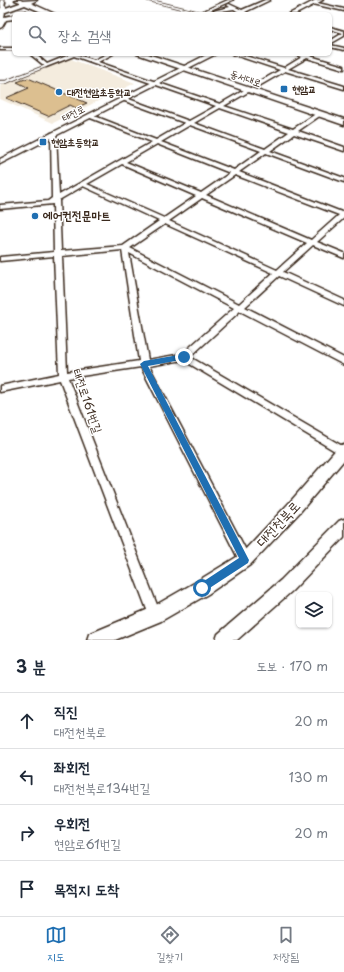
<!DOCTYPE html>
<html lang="ko">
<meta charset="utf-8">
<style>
:root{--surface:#fff;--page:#f2f2f3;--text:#1f2937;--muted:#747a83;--line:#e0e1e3;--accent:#1f6fb2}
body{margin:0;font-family:"Playpen Sans","Poor Story",sans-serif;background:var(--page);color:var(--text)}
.controls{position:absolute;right:12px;bottom:12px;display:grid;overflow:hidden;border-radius:6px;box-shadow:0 1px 3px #0004}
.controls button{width:36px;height:36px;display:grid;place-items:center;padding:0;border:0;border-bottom:1px solid var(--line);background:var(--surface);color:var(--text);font:20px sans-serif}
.stop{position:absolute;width:12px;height:12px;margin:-9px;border:3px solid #1f6fb2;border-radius:50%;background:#fff}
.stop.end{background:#1f6fb2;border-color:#fff;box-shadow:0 1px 4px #0008}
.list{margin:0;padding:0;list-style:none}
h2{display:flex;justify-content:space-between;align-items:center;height:52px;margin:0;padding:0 16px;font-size:17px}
h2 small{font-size:13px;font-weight:400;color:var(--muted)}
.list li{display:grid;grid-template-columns:26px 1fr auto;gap:12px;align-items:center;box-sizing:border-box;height:56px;padding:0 16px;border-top:1px solid var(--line)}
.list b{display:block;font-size:15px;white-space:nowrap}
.list p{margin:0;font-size:13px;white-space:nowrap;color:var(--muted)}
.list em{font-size:13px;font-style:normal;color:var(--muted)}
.icon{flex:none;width:22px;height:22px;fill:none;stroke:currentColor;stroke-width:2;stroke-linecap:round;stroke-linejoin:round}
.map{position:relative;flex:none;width:344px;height:640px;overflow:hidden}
.search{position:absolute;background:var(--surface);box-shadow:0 1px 3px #0004;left:12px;right:12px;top:12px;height:44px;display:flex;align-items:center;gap:10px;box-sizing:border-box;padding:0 14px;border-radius:6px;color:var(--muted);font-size:15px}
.sheet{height:276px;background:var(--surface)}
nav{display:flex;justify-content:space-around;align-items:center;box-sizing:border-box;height:56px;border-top:1px solid var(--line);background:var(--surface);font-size:11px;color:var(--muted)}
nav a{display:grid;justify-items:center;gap:2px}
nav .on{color:var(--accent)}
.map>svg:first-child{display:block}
.built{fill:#f4ecde}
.building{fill:#dcbf90;stroke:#3b2a1e}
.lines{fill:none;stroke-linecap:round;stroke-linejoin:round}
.primary-tunnel{stroke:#d8d4d2;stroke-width:7;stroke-dasharray:7 3.5;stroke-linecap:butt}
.lane-far1-casing{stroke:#3b2a1e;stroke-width:3.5}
.lane-casing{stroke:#3b2a1e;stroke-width:4.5}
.street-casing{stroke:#3b2a1e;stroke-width:3}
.secondary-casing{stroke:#3b2a1e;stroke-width:3}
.primary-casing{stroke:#3b2a1e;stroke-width:3}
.lane-far1{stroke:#fff;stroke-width:2}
.lane{stroke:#fff;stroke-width:2.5}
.street{fill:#fff;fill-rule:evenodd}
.secondary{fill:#fff;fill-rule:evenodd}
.primary{fill:#fff;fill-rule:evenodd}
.route{fill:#1f6fb2}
.poi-dot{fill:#1f6fb2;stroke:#fff;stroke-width:1.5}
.labels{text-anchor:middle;stroke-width:3;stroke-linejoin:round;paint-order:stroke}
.far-street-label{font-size:10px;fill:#3b2a1e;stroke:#fff}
.far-poi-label{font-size:10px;font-weight:bold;fill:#3b2a1e;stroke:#fff;text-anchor:start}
.poi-label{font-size:12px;font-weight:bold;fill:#3b2a1e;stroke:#fff;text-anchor:start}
.street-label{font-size:12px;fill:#3b2a1e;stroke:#fff}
.near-street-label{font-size:14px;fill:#3b2a1e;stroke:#fff}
</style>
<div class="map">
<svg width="344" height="640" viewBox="0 0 344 640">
<rect width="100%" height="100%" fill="#fff"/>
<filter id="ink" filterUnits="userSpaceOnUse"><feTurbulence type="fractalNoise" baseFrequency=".025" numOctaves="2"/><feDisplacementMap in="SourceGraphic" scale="8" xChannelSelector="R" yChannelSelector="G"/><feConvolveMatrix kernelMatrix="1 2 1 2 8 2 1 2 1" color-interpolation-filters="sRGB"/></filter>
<g filter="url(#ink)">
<path class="built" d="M68,58L135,83L53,123L0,99V86Z"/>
<path class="building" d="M28,78L87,103L76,108L70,105L48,116L6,98L29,88L17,82Z"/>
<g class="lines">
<path class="primary-tunnel" d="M0,0L7,6L26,13"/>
<defs>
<g id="lane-far1">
<path d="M148,0L201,13"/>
<path d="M18,77L46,66"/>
</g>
<path id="lane" d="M0,82H6L20,76"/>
<g id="street">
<path d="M0,0H3L5,2L4,8L1,7Z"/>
<path d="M15,0H21L22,1L20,2Z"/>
<path d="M228,0H233L202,14H197Z"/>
<path d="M265,0H270L245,12L248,14L240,13L234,9L215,12L213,11L230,7L227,5L229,4L242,10Z"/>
<path d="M313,2L344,9V11L313,4Z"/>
<path d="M330,27L344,31V36L330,44V41L343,33L330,29Z"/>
<path d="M330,45L344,48V50L330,47Z"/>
<rect x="0" y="48" width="14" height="2"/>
<path d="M30,54H35L47,64L69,55V54H75L94,60L107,54H113L98,62L220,104L246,89H250V91L224,106L293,129L317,113H321V115L298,131L344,147V151L294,134L270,151L344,178V182L266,153L239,172L344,213V218L317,242L344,253V258L313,245L283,272L344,300V306L279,276L245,307L344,358V365L240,311L190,357L344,447V455L340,454L183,360L149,366L249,556L251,560L249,564L245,565L241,564L141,367L68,378L161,615L159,619L155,621L151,619L149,615L60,380L0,392V386L59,374L54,256L0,261V257L54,252L53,204L0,209V205L48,201L52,198L51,133L56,134L59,195L152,142L88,117V115H92L156,140L185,123L122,100V98H126L189,121L216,106L74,56L46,67ZM220,108L289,132L265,149L194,123ZM190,125L261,151L234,170L161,142ZM157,144L230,173L201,193L126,162ZM122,164L196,196L164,218L87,184ZM235,175L339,215L311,240L206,195ZM83,186L159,221L123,246L61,251L59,200ZM202,198L307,243L277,270L169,221ZM165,224L273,273L239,304L130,248ZM122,250L139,361L67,372L62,256ZM129,253L234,308L182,354L148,360Z"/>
<path d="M232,54H239L284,68L302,57L295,54L306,55L313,54L310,56L344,66V69L307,58L288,69L344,86V89L285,71L259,86H255V84L280,70Z"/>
</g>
<g id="secondary">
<path d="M316,0H323L296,14H289Z"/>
<path d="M3,5L6,7L4,17L14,15V19L6,20L2,27L0,28V9Z"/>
<path d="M208,54H216L0,164V159Z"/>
<path d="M344,444V460L300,512L250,565L208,594L161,621L115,640H87L89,634L149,609L196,582L240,555L290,502L339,446Z"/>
<path d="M344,519V537L292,591L237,640H216L218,634L281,580L339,521Z"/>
</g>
<g id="primary">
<path d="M37,0L31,3L55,14H46L25,5L0,14V10L20,3V1Z"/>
<path d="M26,11L31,14H23L24,12Z"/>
<path d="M137,54H148L344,119V125Z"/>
</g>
</defs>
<use href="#lane-far1" class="lane-far1-casing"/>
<use href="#lane" class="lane-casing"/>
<use href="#street" class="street-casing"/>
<use href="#secondary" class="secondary-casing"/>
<use href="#primary" class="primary-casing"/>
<use href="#lane-far1" class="lane-far1"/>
<use href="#lane" class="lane"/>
<use href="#street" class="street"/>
<use href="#secondary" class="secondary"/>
<use href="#primary" class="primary"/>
</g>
</g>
<path class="route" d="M184,354L186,355V359L148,366L249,560L248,563L202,593L198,592L197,588L198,585L239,558L140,364L144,361Z"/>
<g class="poi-dot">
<rect x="280" y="85" width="8" height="8" rx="2"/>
<circle cx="59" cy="92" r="4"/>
<rect x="39" y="138" width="8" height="8" rx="2"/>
<circle cx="35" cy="216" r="4"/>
</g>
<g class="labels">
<g class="far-street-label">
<text transform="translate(246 78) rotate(19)" y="4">동서대로</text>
<text transform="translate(73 113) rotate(-27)" y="4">태전로</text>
</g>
<g class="far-poi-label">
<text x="292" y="93">현암교</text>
<text x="67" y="96">대전현암초등학교</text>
<text x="51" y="146">현암초등학교</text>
</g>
<g class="poi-label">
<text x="43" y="220">에어컨전문마트</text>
</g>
<g class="street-label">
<text transform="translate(87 401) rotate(71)" y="4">태전로161번길</text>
</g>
<g class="near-street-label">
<text transform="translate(278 524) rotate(-47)" y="5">대전천북로</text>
</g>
</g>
</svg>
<div class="controls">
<button><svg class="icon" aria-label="layers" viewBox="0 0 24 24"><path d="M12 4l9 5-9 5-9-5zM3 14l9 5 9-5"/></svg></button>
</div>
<div class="stop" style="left:202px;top:588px"></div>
<div class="stop end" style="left:184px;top:357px"></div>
<div class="search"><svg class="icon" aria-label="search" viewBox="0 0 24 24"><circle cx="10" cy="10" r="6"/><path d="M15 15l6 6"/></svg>장소 검색</div>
</div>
<section class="sheet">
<h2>3 분<small>도보 · 170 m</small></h2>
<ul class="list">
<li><svg class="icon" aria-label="ahead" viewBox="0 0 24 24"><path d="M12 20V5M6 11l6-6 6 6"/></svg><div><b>직진</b><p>대전천북로</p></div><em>20 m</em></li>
<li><svg class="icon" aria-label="left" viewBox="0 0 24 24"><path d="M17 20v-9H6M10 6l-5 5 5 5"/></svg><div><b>좌회전</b><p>대전천북로134번길</p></div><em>130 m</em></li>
<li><svg class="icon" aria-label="right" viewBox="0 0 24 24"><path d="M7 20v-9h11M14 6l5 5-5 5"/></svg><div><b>우회전</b><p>현암로61번길</p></div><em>20 m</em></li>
<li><svg class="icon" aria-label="arrive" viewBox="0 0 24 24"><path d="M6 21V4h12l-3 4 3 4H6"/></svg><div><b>목적지 도착</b></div></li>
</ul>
</section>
<nav>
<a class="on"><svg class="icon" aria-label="map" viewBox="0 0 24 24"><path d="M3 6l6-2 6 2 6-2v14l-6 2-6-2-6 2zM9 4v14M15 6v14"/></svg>지도</a>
<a><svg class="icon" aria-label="directions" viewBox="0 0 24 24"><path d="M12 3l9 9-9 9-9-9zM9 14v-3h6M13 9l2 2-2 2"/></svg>길찾기</a>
<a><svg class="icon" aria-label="saved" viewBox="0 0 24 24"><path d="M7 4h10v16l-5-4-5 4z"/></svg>저장됨</a>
</nav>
